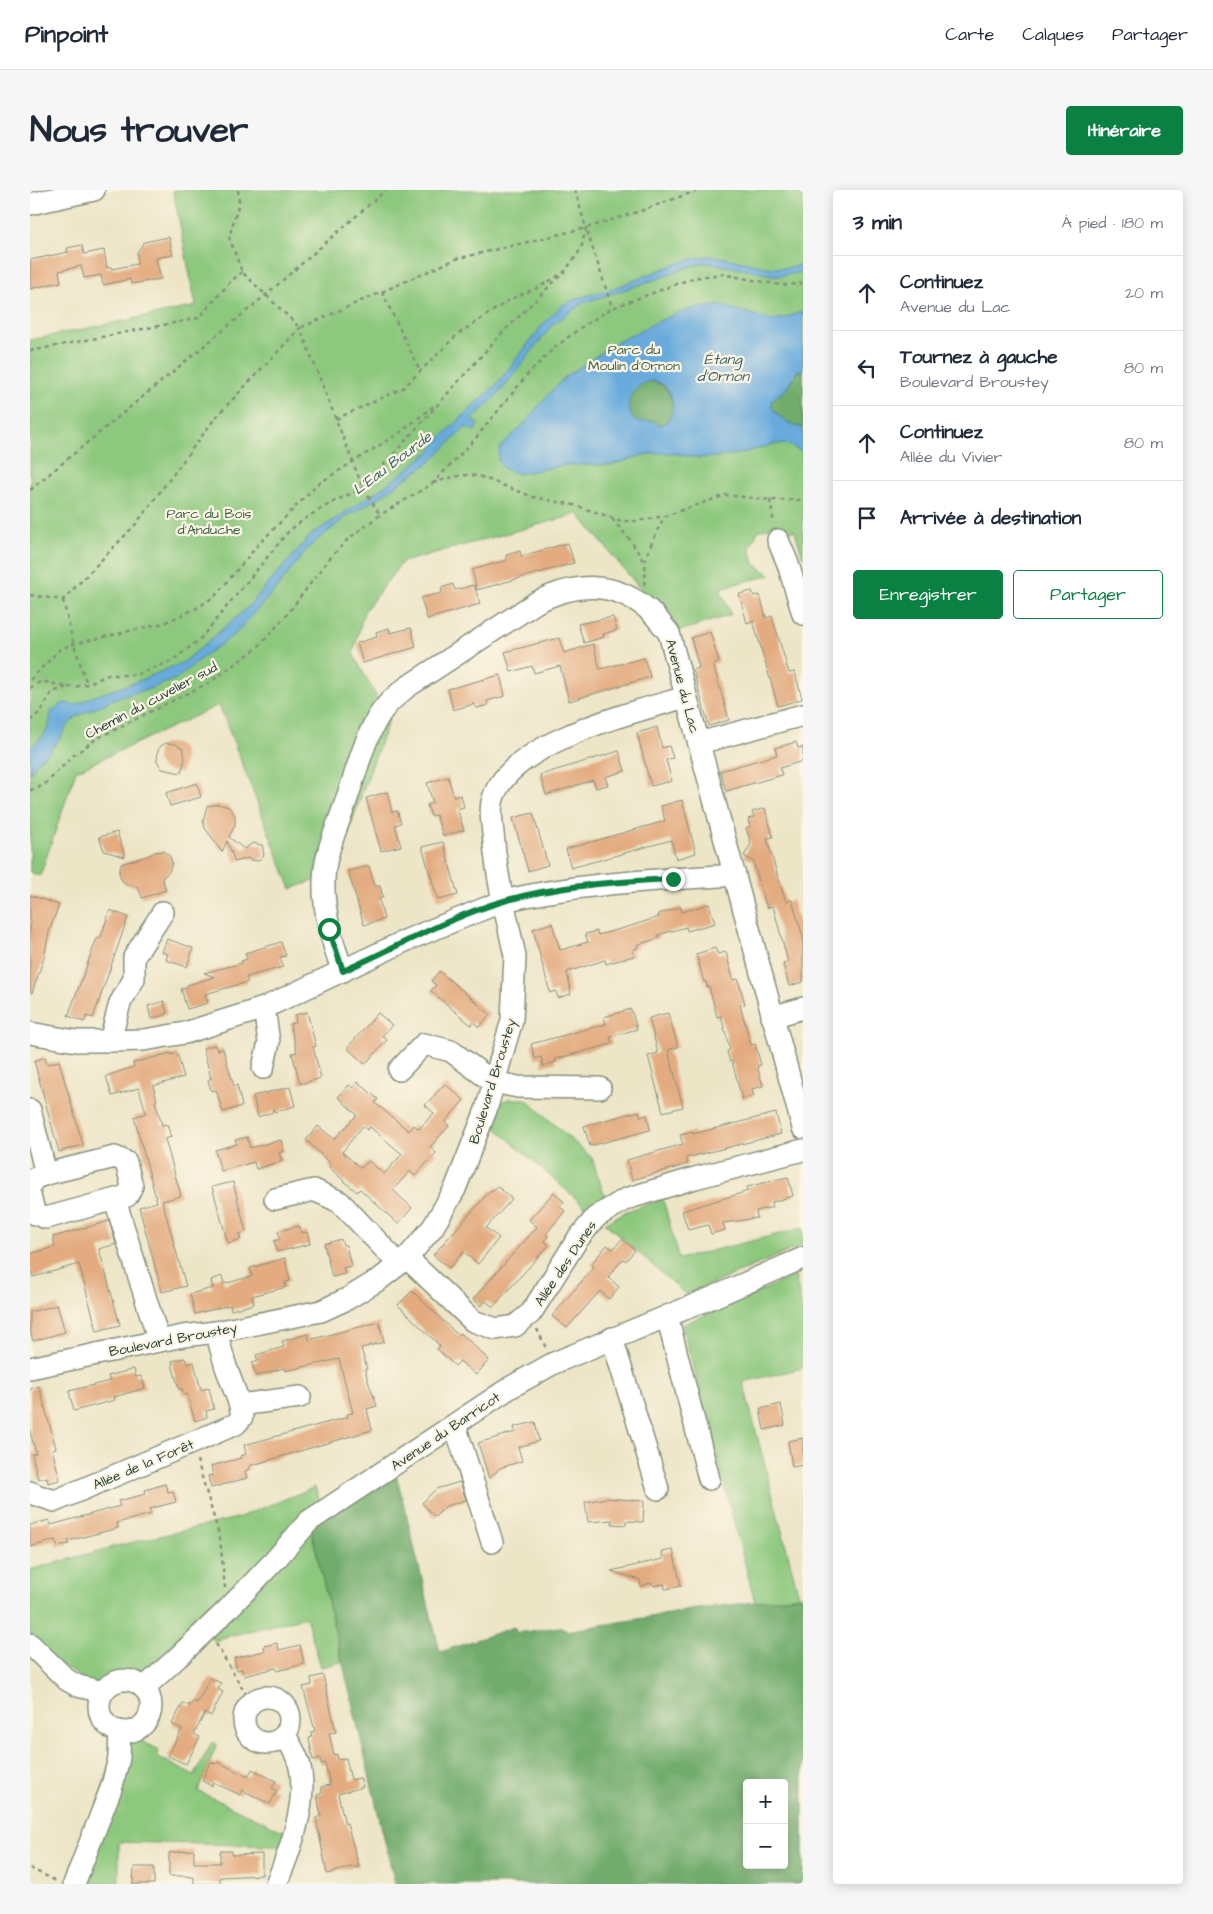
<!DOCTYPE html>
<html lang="fr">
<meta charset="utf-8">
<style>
:root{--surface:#fff;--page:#f6f6f7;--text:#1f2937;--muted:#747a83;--line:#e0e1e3;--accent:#0b8043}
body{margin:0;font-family:"Architects Daughter",sans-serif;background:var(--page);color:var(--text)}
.controls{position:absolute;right:15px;bottom:15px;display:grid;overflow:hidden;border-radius:5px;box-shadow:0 2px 12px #0003}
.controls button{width:45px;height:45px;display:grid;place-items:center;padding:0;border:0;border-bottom:1px solid var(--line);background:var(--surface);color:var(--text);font:25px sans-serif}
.stop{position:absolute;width:15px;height:15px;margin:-11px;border:4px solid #0b8043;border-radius:50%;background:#fff}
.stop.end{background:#0b8043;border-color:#fff;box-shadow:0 1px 5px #0008}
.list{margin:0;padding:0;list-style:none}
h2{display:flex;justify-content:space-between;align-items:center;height:65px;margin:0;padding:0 20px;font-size:21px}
h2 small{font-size:16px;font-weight:400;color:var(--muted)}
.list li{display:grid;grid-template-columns:32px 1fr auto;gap:15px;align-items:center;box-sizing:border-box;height:75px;padding:0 20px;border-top:1px solid var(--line)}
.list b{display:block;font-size:19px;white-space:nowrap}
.list p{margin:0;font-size:16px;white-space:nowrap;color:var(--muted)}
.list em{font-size:16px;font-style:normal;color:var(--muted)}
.actions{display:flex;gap:10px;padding:15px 20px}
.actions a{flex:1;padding:11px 0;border:1px solid var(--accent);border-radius:5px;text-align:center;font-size:18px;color:var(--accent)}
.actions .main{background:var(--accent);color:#fff}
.icon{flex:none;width:28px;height:28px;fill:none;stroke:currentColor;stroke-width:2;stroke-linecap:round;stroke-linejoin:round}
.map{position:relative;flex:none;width:773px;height:1694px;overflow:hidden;border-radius:5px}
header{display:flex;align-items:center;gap:30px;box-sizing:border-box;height:70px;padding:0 25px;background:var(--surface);border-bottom:1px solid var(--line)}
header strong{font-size:24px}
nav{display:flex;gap:28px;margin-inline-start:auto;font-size:18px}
.intro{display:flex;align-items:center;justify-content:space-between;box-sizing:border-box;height:120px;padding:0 30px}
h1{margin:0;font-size:35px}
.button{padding:12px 22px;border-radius:5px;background:var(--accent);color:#fff;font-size:18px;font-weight:700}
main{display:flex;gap:30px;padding:0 30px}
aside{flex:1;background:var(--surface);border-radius:5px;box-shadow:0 2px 12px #0003}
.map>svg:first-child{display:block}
.green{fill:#8cc87d;stroke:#568258}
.forest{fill:#71ac6c;stroke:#487450;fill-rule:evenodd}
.water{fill:#68aadc;stroke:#447488;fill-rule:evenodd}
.building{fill:#e3ab7f;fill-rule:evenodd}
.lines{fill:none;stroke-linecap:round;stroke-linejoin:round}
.minor-casing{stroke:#86917d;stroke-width:24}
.path{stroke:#86917d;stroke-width:2.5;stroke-dasharray:4 4;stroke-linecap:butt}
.minor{stroke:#fff;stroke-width:21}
.route{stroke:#0b8043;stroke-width:6}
.labels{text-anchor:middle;stroke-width:4.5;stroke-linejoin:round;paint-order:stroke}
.park-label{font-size:14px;fill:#3a6046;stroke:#fcf5e5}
.street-label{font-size:14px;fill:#1f3d34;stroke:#fcf5e5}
.water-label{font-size:15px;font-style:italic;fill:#355e66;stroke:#fcf5e5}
</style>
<header>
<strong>Pinpoint</strong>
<nav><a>Carte</a><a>Calques</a><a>Partager</a></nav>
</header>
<div class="intro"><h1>Nous trouver</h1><a class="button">Itinéraire</a></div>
<main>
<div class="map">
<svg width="773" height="1694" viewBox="0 0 773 1694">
<rect width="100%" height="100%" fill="#fcf5e5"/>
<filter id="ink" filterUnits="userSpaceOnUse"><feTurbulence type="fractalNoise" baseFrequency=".02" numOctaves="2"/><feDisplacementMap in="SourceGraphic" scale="10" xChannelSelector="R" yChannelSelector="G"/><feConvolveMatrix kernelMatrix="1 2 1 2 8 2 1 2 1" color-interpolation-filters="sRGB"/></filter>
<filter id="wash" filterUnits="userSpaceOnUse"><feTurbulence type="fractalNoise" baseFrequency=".0096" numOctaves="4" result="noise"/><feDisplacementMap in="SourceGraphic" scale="20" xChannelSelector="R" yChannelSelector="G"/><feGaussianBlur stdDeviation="1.12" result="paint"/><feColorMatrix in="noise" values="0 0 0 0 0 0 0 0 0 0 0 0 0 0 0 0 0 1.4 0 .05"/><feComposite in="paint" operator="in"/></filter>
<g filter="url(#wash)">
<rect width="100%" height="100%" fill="#ece5c6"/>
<g class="green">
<path d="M143,0H773V368L765,341H759L746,335L728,341L720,357L724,374L741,385L690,398L701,425L646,442L548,324L372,372L334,422L323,464L359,529L303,684L261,699L189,515L46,581L10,686L0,682V150L166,116Z"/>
<path d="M479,909H496L562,968L576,1010L560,1021L460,933L468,913Z"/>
<path d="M633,1009L649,1069L773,1038V1055L656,1105L575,1033L597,1021Z"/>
<path d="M765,1086L773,1123V1178L713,1192L769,1406L725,1412L652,1135Z"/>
<path d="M285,1297L293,1321L279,1331L312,1472L291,1477L276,1427L191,1448L185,1452L177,1439L107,1493C93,1488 83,1491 73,1502L0,1454V1380L83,1357L207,1328Z"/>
<path d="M90,1541L128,1559L127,1566L164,1586L182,1552L187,1554L168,1601L251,1640H265L261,1654L246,1656L89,1652V1694H44Z"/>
</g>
<g class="forest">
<path d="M768,180L773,181V238C757,234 751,229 741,217L742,210L761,192Z"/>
<path d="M617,191C640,189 655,226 630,235L622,231L608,232C591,221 598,197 617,191Z"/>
<path d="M364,1275L410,1462L484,1437L487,1443L529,1437L537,1441L667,1419L773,1406V1694H365L279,1331ZM717,1593H754V1675H717Z"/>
</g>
<g class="water">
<path d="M678,66C710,67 740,86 773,74V82L748,86L685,74L673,73L661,76L630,88L553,113L523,134L471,201L442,230L448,234L445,241L436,237L400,272L345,310L316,327L279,357L246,399L204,445L178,463L146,489L119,499L86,508L46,527L37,536L31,547L18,563L8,571L0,584V558C6,553 16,544 19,536C20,530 20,526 22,520L34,513L46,515L59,508L106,492L154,472L217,418L281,345L355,296L399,262L413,245L467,194L515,132L531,116L550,107L577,101L653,71Z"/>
<path d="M689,115L742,130L755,128L773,121V181L768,180L757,198L742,210L741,217C751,229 758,234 773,238V262L756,254H744L717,262L690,267L668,268L642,263H628L613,265L582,275H536L488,284L473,278L468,271L469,260L472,255L496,232L514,209L535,187L587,152L635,128L661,119ZM622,191C643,192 652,227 630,235L622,231L608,232C589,219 601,193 622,191Z"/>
</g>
<g id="blocks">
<g class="building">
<path d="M139,47L143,65L126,68L131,89L101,94L100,89L73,95L71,85L54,88L51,76L29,81L31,92L0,99V70L38,62L37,58L52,55L54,64L74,60L77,78L81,77L82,79L107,74V62L114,52Z"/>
<path d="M538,353L544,373L447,400L442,380L477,370L476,365L490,361L491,366Z"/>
<path d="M423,394L425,400L444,395L450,414L397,429L391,408L412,403L411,398Z"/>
<path d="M722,401L724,406L730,405L736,428L742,426L759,483L765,482L772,509L748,516L723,431L717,433L709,404Z"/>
<path d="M583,427L587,440L573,444L574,447L554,453L548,434Z"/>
<path d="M359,438L360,443L381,438L386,457L333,473L327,453L347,447L346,442Z"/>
<path d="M680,442L689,472L683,474L699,530L679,536L663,480L669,478L661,448Z"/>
<path d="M529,448L534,463L563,454L570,479L614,468L620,487L539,511L530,476L504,483L502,476L481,482L475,462Z"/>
<path d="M470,485L475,506L457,511L458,515L451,517L446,518L444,514L423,520L418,499Z"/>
<path d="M627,537L632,558L639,556L643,568L636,570L642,591L621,596L607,543Z"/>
<path d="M766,552L768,558L773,557V571L750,578L752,585L696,601L690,581L747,565L745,558Z"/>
<path d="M137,553L146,554L153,559L155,569L151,583L132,579L127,571L128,560L132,555Z"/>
<path d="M589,561L595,581L575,587L578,595L566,598L563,590L516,605L510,585Z"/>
<path d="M418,587L424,607L431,605L434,617L427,619L434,640L413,646L406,625L401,626L397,615L403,613L397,593Z"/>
<path d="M167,593L171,607L140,616L136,603Z"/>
<path d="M357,602L362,622L368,621L369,627L371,633L365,635L371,656L351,661L336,608Z"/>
<path d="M652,610L666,663L646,669L641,650L541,678L536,659L635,631L631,616Z"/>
<path d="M188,614L199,617L205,625V635L199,647L214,659L223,653L232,655L234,665L229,670L226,671L217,668L205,672L197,651L192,662L175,638L173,631L177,616Z"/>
<path d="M735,618L743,647L737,648L747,684L756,712L762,710L773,747V792L759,796L753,774L758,772L743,716L737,718L723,671L714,666L721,654L716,638L720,637L718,629L724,627L722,622Z"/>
<path d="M503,623L518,675L498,681L483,628Z"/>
<path d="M87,642L95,667L74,661L69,647Z"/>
<path d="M413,652L428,705L408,710L392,657Z"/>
<path d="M133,661L140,666L142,673L139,682L132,688L136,700L112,708L108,697L95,694L91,689L89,683L91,674L120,665L125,662Z"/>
<path d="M339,676L345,696H350L353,707L349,709L354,729L334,735L318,681Z"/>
<path d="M0,705L29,715L19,742L14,768L2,803L0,802Z"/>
<path d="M679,714L685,733L657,741L656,737L628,745L629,748L607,755L608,758L602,760L604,766L576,774L575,770L537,782L541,804L528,808L526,801L520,803L503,739L522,733L530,760L534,759L558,752L555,744L567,741L568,745L601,736L629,727L628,724L651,717L652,722Z"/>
<path d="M80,720L98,727L63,828L57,826L54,832L38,826L67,748L70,749Z"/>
<path d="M137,749L163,758L157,777L136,770L138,764L132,762Z"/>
<path d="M251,752L256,766L250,767L253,777L216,787L218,792L175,804L178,813L157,819L151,799L158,797L157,795L185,787L174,783L212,773L211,771L217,769L215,763Z"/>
<path d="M685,758L688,764L696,762L703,790L708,789L715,814L710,815L721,855L725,854L731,875L727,876L733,896L722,899L724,906L712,909L702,871L700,872L697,861L700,860L691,826L687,827L679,796L677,797L676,791L674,792L666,764Z"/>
<path d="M409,781L460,824L449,837L443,832L441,835L401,801L406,795L401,791Z"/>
<path d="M134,811L137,824L121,829L118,816Z"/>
<path d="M601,819L607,839L580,847L582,854L525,869L526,872L513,876L511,867L505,869L501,854L576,834L574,827Z"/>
<path d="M277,822L286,856L283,857L291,888L270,894L262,863L267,862L260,834L266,832L265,825Z"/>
<path d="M348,823L362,835L352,846L357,850L335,874L317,858Z"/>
<path d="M638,823L648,857L638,860L653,917L633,922L618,866L628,863L619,828Z"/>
<path d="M185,855L187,860L193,859L204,896L207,895L212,916L193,922L186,900L181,901L178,890L181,888L173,858Z"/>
<path d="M141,863V865L147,863L154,887L123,896L127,910L125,911L132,935L137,934L141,947L135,949L151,1006L132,1011L156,1096L132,1102L109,1017L127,1012L104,927L116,923L109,898L82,906L76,886L104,877L103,873Z"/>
<path d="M15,867L17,874L29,871L53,955L29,962L4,871Z"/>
<path d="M328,892L348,909L345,913L379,941L384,935L389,939L404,923L395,915L415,894L434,910L415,932L419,936L400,957L406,963L385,986L380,981L363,1000L382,1018L368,1034L330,999L327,1002L313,990L299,977L301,974L276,950L288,936L304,949L327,925L308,907L319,895L323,898ZM333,936L337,940L340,937L372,964L354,984L339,971L331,978L312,962Z"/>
<path d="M260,897L265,916L245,922L243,919V922L228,927L223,906Z"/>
<path d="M609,921L611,927L617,925L620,940L560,956L554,936Z"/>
<path d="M746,923L751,944L656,968L658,974L602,990L597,970L653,954L650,945L663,942V944Z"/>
<path d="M217,947L220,958L251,950L254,961L249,963L252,971L226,979L224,972L191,981L185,960L207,954L205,950Z"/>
<path d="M758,987L763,1006L742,1012L743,1017L726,1021L727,1028L693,1033L695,1040L681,1044L678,1035L658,1040L652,1021L718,1001L717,997Z"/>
<path d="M203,992L216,1042L209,1044L211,1049L198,1053L182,997Z"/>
<path d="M467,996L482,1009L456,1038L469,1048L448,1074L434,1062L419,1078L403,1065L461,1000L463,1001Z"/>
<path d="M524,1002L534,1012L530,1017L535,1021L516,1044L518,1046L514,1051L519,1055L463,1117L456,1111L451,1116L443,1109L507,1037L499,1030Z"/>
<path d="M79,1031L86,1054L69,1059L90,1135L67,1141L49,1074L3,1087L0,1077V1064L25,1057L23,1047Z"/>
<path d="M269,1036L271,1043L277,1042L280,1054L247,1062L244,1051L250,1049L248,1041Z"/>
<path d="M311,1049L313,1055H316L321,1076L313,1078L315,1084L302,1087L294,1054Z"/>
<path d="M592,1049L605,1060L596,1071L593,1069L578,1087L589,1097L579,1109L570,1101L537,1138L522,1126L564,1077L561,1074L577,1055L583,1059Z"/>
<path d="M255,1068L260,1091L255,1092L256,1097L222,1106L224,1114L201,1120L200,1115L165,1124L160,1104L183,1098L181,1090L192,1086L194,1094L222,1086L220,1078Z"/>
<path d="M382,1101L428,1145L431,1143L459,1170L446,1185L430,1171L425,1176L407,1159L410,1156L368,1115Z"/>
<path d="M27,1115L35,1142L3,1151L0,1140V1122Z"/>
<path d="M349,1132L354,1152L331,1158L337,1179H335L338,1191L347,1216L337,1219L342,1240L219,1276L220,1279L215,1281L217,1288L181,1298L178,1286L183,1285L181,1276L211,1268L210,1266L216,1264L214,1255L318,1227L317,1224L323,1223L309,1169L255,1181L254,1178L226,1186L222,1173L228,1171L226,1165L254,1157L252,1151L278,1144L279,1150Z"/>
<path d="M155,1168L157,1174L164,1172L171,1200L179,1198L184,1219L176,1221L177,1227L165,1231L157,1204L154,1205L152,1199H149L143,1178L142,1171Z"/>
<path d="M104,1179L106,1187L111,1186L115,1198L84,1207L85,1210L44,1221L39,1201L80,1191L78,1186Z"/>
<path d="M9,1196L26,1258L22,1259L30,1290L18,1293L17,1287L8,1289L2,1264L6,1263L0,1242V1199Z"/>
<path d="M751,1214L755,1235L734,1240L730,1219Z"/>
<path d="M505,1232L509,1251L488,1257L492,1271L470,1278L459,1288L448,1253L485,1242L484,1237Z"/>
<path d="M773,1248V1275L762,1277L758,1251Z"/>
<path d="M430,1292L436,1310L416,1316L405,1327L392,1313L406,1299Z"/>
<path d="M135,1294L138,1302L143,1301L146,1312L119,1319L121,1324L87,1333L88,1338L38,1351L39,1354L27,1356L25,1350L0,1357V1335L19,1330L21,1335L90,1316L88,1311L116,1304L115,1300Z"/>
<path d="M577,1308L614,1311L613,1332L596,1331V1335L582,1334V1330L558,1332L555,1312Z"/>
<path d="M643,1360L651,1396L635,1399L634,1394L624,1396L621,1393L611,1396L610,1390L581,1381L633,1369L632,1362Z"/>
<path d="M247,1453L249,1460L270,1455L274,1474L247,1481L246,1478L214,1486L212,1479L207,1480L204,1468L235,1461L234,1456Z"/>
<path d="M293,1485L306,1542L299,1543L304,1565L307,1564L308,1570L316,1568L321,1590L330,1588L333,1597L308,1604L315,1634L317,1633L329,1677H321L297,1684L286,1628L291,1626L287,1605L292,1603L291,1597L300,1595L295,1573L291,1574L290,1568L283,1570L279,1548L282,1547L281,1542L285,1541L273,1497L282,1495L281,1488Z"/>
<path d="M180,1488L191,1493L188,1499L193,1502L181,1526L175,1523L164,1544L170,1547L156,1574L138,1566L152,1539L142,1534L153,1513L160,1516L163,1511L167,1513Z"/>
<path d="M180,1572L186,1574L188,1572L218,1587L222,1579L246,1591L242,1598L247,1601L240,1614L212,1600L210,1605L183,1592L182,1596L172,1591Z"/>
<path d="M164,1660V1673H190V1661H202V1665L232,1664V1685L190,1687V1693L177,1694H164V1687H158V1686H139V1663Z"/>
<path d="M104,1677H124V1694H103Z"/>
</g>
</g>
</g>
<g filter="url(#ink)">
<use href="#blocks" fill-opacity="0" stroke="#86917d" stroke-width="1"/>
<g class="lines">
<defs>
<g id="minor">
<path d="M0,14L64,0"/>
<path d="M748,350L758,374L773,424"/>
<path d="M656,507C605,522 476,552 462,612C460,622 462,634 463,643C465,666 468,688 473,711C549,693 627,690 705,685"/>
<path d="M669,553L773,525"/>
<path d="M313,781C302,753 293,723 294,692C294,663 308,636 317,608C327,580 334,549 350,524C357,513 367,505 377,497L507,412C546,393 583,390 619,420C626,426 633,436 639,443L773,938"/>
<path d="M742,827L773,818"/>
<path d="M0,843L46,851H80L114,850L155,843L234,818L377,750L473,711L485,766L482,830L456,920L425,999L403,1037L377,1068L350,1089L317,1109L291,1121L186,1142L153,1146L0,1178"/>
<path d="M80,851L90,813L104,789V767L133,722"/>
<path d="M233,878L239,852L234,818"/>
<path d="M369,880L394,854L421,861L463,892L488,897L570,898"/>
<path d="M0,920L16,984"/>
<path d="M0,996L3,989L16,984L85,967L96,972L102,996L97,1006L16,1028L5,1024L0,1006"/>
<path d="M245,1009L284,1000L310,1012L369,1074"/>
<path d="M85,1010L129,1151"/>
<path d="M377,1068L443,1131L466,1139L485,1136L501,1123L547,1050L566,1027L596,1009L665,988L773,960"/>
<path d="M637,1126L679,1289"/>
<path d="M582,1148L628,1299"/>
<path d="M210,1215L270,1207"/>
<path d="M425,1235L462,1352"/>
<path d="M0,1302L6,1305L25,1311L206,1234L212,1227L210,1215L196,1177L186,1142"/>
<path d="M0,1454L37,1490L48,1496L73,1502"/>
<circle cx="95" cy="1516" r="26"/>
<path d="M114,1498L148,1467L197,1420L246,1369L279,1331L481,1197L524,1173L686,1106L773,1068"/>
<circle cx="237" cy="1530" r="23"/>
<path d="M44,1694L82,1596L89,1568L90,1541"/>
<path d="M246,1694C260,1662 279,1609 269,1573C266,1563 260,1554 255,1545"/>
</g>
</defs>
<use href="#minor" class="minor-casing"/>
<g class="path">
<path d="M208,0L209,13L199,47L212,82L270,138L426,69L556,38L613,20L669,0"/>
<path d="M545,0L556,38"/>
<path d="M352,102L390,181"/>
<path d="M0,161L169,128L200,92L212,82"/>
<path d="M306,229L373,198L428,144L481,109L509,97L531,84"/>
<path d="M403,293C419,288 433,283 449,286L503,307L544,315L592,331H607L635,326L696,305L740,310H773"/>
<path d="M0,300L237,104L356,0"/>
<path d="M740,310L744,333"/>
<path d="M582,329L602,352L615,374"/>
<path d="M614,395C616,387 615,383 615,375C615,365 629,336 635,326"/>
<path d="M0,405L33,410L106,334L186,227L270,138L333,298L350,325"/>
<path d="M33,410L43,452L57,494"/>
<path d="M0,490L30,459L44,454L134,433L167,418L185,406L228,355L288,294L372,241L405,215"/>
<path d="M0,498L8,493L16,492L37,497H45L57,494L78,485H106L142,471L171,448L258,342C280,323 306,310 333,298L471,144L535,81L551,59L556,38L582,117"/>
<path d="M0,531L12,520L22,502L37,497"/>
<path d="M0,600L6,599L16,593L44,565L66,549L180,492L226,459L255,427L300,368L318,349L350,325L402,294L445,249L498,184L523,159L550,138L582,118L663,88L691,84L745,94L756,95L773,93"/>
<path d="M507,1139L516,1158"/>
<path d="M167,1270L190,1348L195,1398"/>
<path d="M186,1454L221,1513"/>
<path d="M0,1678L28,1692"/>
</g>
<use href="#minor" class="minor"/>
</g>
</g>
<g class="lines" filter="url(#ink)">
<path class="route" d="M299,739L313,781C366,758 418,727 474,711C528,695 587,692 643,689"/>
</g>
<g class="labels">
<g class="park-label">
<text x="604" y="164">Parc du<tspan x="604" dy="16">Moulin d'Ornon</tspan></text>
<text x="179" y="328">Parc du Bois<tspan x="179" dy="16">d'Anduche</tspan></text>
</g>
<g class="street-label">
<text transform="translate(653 496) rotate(75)" y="5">Avenue du Lac</text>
<text transform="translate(121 510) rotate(-28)" y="5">Chemin du cuvelier sud</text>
<text transform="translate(462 891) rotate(-73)" y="5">Boulevard Broustey</text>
<text transform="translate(535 1073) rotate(-56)" y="5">Allée des Dunes</text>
<text transform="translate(143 1149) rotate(-11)" y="5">Boulevard Broustey</text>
<text transform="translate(415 1241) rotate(-34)" y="5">Avenue du Barricot</text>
<text transform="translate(113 1274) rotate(-23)" y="5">Allée de la Forêt</text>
</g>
<g class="water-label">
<text x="693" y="174">Étang<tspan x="693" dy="17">d'Ornon</tspan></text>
<text transform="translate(362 273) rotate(-37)" y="5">L'Eau Bourde</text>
</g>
</g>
</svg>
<div class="controls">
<button>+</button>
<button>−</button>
</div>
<div class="stop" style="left:299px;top:739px"></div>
<div class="stop end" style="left:643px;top:689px"></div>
</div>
<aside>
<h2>3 min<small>À pied · 180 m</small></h2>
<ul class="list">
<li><svg class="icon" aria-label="ahead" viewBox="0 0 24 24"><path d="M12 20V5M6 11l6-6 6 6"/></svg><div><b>Continuez</b><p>Avenue du Lac</p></div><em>20 m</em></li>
<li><svg class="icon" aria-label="left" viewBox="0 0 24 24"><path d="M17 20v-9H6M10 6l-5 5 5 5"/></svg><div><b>Tournez à gauche</b><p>Boulevard Broustey</p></div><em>80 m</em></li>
<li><svg class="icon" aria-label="ahead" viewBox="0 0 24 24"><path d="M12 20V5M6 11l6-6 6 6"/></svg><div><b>Continuez</b><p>Allée du Vivier</p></div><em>80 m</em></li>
<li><svg class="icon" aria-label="arrive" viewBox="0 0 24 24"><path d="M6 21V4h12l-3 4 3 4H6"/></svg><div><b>Arrivée à destination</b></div></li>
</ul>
<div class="actions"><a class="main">Enregistrer</a><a>Partager</a></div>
</aside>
</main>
